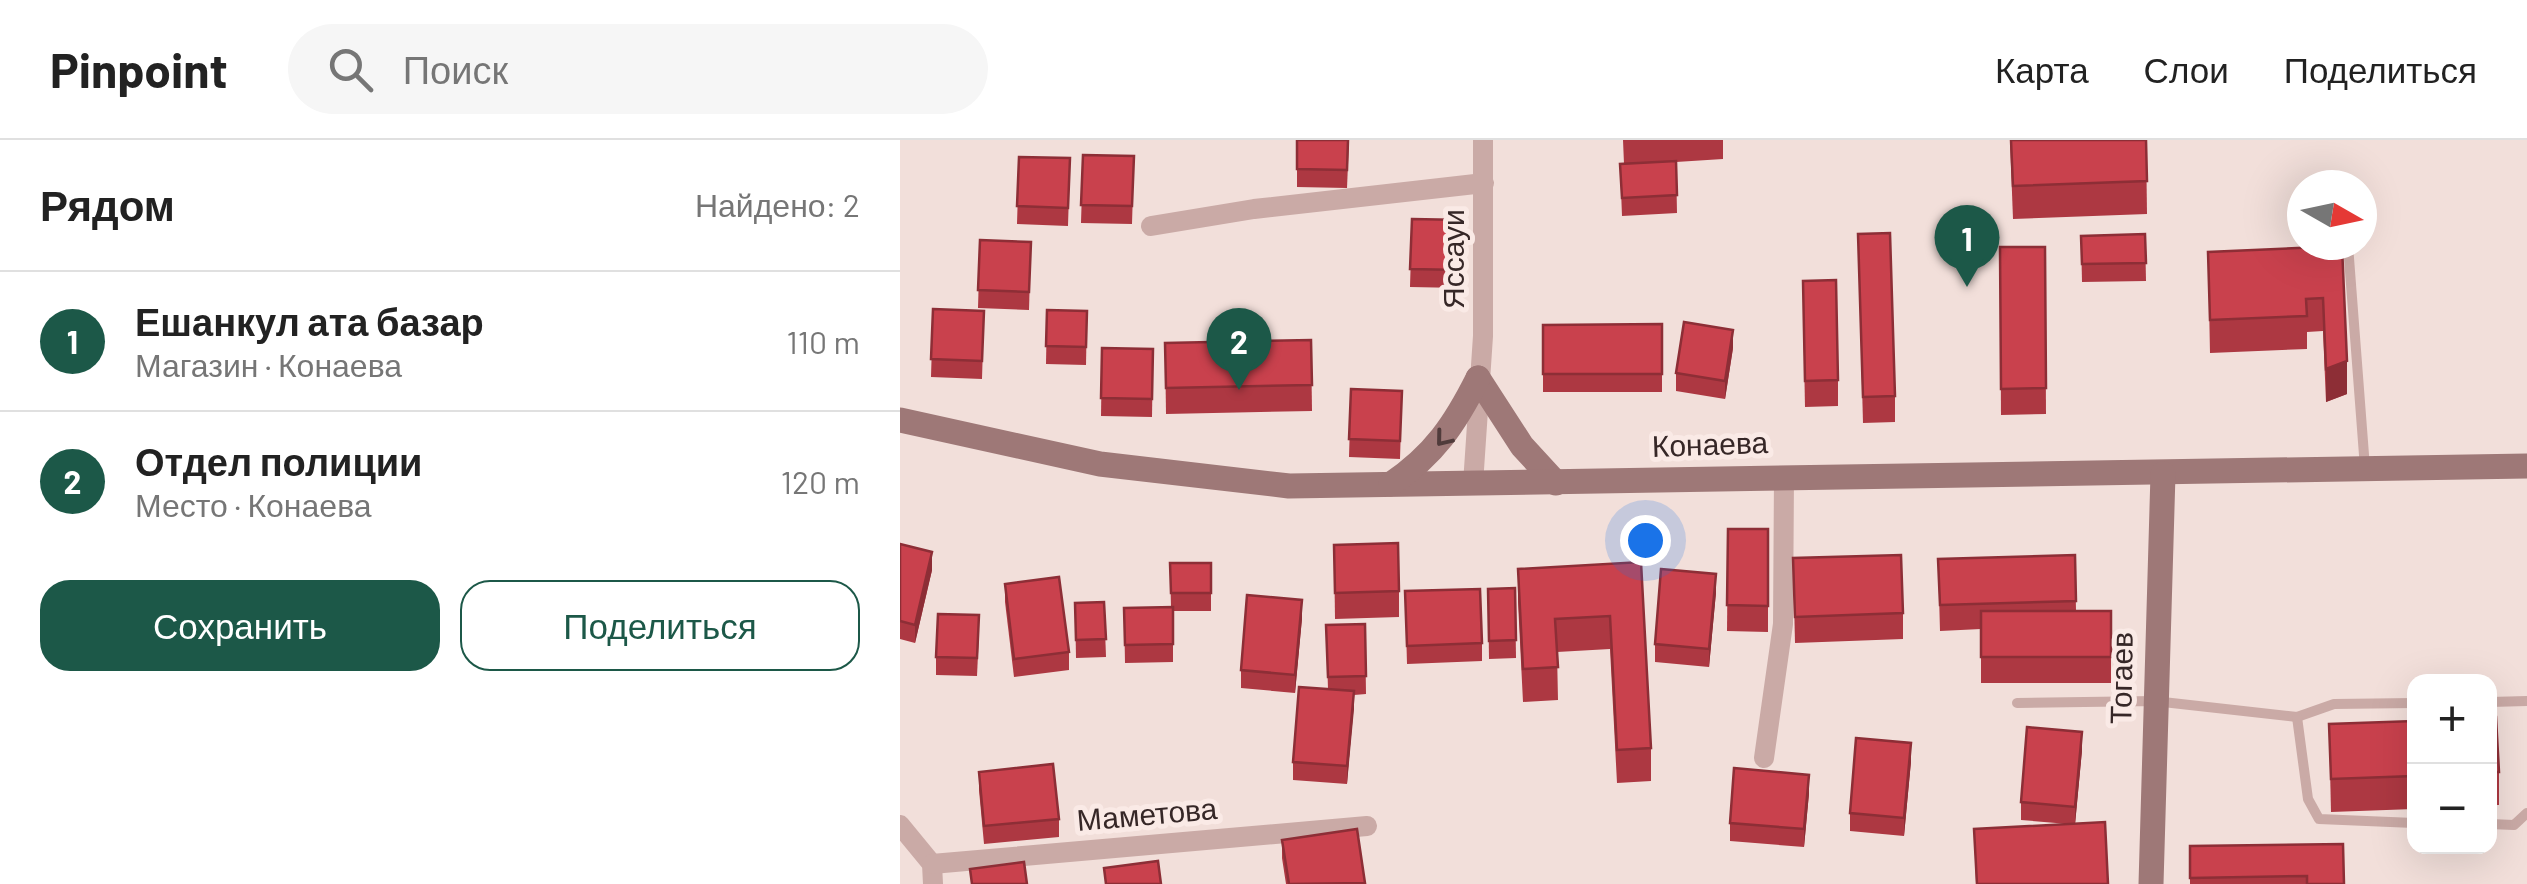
<!DOCTYPE html>
<html lang="ru">
<meta charset="utf-8">
<style>
:root{--surface:#fff;--page:#f6f6f6;--text:#222;--muted:#767676;--line:#e0e0e0;--accent:#1c5848}
body{margin:0;font-family:Barlow,sans-serif;background:var(--page);color:var(--text)}
.controls{position:absolute;right:30px;bottom:30px;display:grid;overflow:hidden;border-radius:20px;box-shadow:0 10px 40px #0002}
.controls button{width:90px;height:90px;display:grid;place-items:center;padding:0;border:0;border-bottom:2px solid var(--line);background:var(--surface);color:var(--text);font:50px sans-serif}
.compass{position:absolute;left:1387px;top:30px;width:90px;height:90px;border-radius:50%;background:var(--surface);box-shadow:0 10px 40px #0002;rotate:99deg}
.you{position:absolute;left:745px;top:400px;width:35px;height:35px;margin:-25px;border:8px solid #fff;border-radius:50%;background:#1a73e8;box-shadow:0 0 0 15px #1a73e833}
.badge{display:grid;place-items:center;width:65px;height:65px;border-radius:50%;background:var(--accent);color:#fff;font-size:32px;font-weight:700}
.pin{position:absolute;translate:-50% -82px;filter:drop-shadow(0 2px 5px #0008)}
.pin::after{content:'';position:absolute;top:52px;width:35px;height:30px;background:inherit;clip-path:polygon(0 0,100% 0,50% 100%)}
.list{margin:0;padding:0;list-style:none}
h2{display:flex;justify-content:space-between;align-items:center;height:130px;margin:0;padding:0 40px;font-size:42px}
h2 small{font-size:32px;font-weight:400;color:var(--muted)}
.list li{display:grid;grid-template-columns:65px 1fr auto;gap:30px;align-items:center;box-sizing:border-box;height:140px;padding:0 40px;border-top:2px solid var(--line)}
.list b{display:block;font-size:38px;white-space:nowrap}
.list p{margin:0;font-size:32px;white-space:nowrap;color:var(--muted)}
.list em{font-size:32px;font-style:normal;color:var(--muted)}
.actions{display:flex;gap:20px;padding:30px 40px}
.actions a{flex:1;padding:22px 0;border:2px solid var(--accent);border-radius:30px;text-align:center;font-size:35px;color:var(--accent)}
.actions .main{background:var(--accent);color:#fff}
.icon{flex:none;width:55px;height:55px;fill:none;stroke:currentColor;stroke-width:2;stroke-linecap:round;stroke-linejoin:round}
.map{position:relative;flex:none;width:1627px;height:744px;overflow:hidden}
header{display:flex;align-items:center;gap:60px;box-sizing:border-box;height:140px;padding:0 50px;background:var(--surface);border-bottom:2px solid var(--line)}
header strong{font-size:48px}
nav{display:flex;gap:55px;margin-inline-start:auto;font-size:35px}
.search{width:700px;height:90px;background:var(--page);display:flex;align-items:center;gap:25px;box-sizing:border-box;padding:0 35px;border-radius:55px;color:var(--muted);font-size:38px}
main{display:flex}
aside{flex:1;background:var(--surface)}
.map>svg:first-child{display:block}
.lines{fill:none;stroke-linecap:round;stroke-linejoin:round}
.service{stroke:#caaaa6;stroke-width:10}
.minor{stroke:#caaaa6;stroke-width:20}
.secondary{stroke:#9e7877;stroke-width:25}
.wall{fill:#ad3842}
.shaded-wall{fill:#8d2e36}
.building{fill:#c9414d;stroke:#8d2e36;stroke-width:2.5}
.oneway{stroke:#503b3b}
.labels{text-anchor:middle;stroke-width:10;stroke-linejoin:round;paint-order:stroke}
.street-label{font-size:30px;fill:#362727;stroke:#faeae6}
</style>
<header>
<strong>Pinpoint</strong>
<div class="search"><svg class="icon" aria-label="search" viewBox="0 0 24 24"><circle cx="10" cy="10" r="6"/><path d="M15 15l6 6"/></svg>Поиск</div>
<nav><a>Карта</a><a>Слои</a><a>Поделиться</a></nav>
</header>
<main>
<aside>
<h2>Рядом<small>Найдено: 2</small></h2>
<ul class="list">
<li><span class="badge">1</span><div><b>Ешанкул ата базар</b><p>Магазин · Конаева</p></div><em>110 m</em></li>
<li><span class="badge">2</span><div><b>Отдел полиции</b><p>Место · Конаева</p></div><em>120 m</em></li>
</ul>
<div class="actions"><a class="main">Сохранить</a><a>Поделиться</a></div>
</aside>
<div class="map">
<svg width="1627" height="744" viewBox="0 0 1627 744">
<rect width="100%" height="100%" fill="#f2dfda"/>
<g class="lines">
<g class="service">
<path d="M1448,105L1465,328"/>
<path d="M1590,562L1627,561"/>
<path d="M1117,563L1254,561L1397,577L1434,564L1514,563"/>
<path d="M1397,577L1408,659L1419,679L1514,683"/>
<path d="M1590,684L1614,685L1627,673"/>
</g>
<g class="minor">
<path d="M251,86L354,69L584,43"/>
<path d="M573,344L583,196V0"/>
<path d="M864,618L883,484L884,336"/>
<path d="M0,685L32,724L33,744"/>
<path d="M32,724L467,686"/>
</g>
<g class="secondary">
<path d="M578,238L622,306L656,343"/>
<path d="M0,280L200,324L389,346L1627,326"/>
<path d="M491,344C534,315 555,284 578,238"/>
<path d="M1251,744L1263,334"/>
</g>
</g>
<g class="wall">
<path d="M397,0H449L447,48L397,47Z"/>
<path d="M723,0H823V19L776,22L777,73L722,76L720,24H724Z"/>
<path d="M1110,0H1246L1247,74L1113,79Z"/>
<path d="M183,15L234,16L232,84L181,83Z"/>
<path d="M119,17L170,18L168,86L117,84Z"/>
<path d="M512,79L563,80L561,148L510,147Z"/>
<path d="M958,94L995,256V282L963,283Z"/>
<path d="M1245,94L1246,141L1182,142L1181,96Z"/>
<path d="M80,100L131,102L129,170L78,168Z"/>
<path d="M1442,106L1447,254L1426,262L1423,191L1407,192V209L1310,213L1308,112Z"/>
<path d="M1100,107H1145L1146,274L1101,275Z"/>
<path d="M903,167L938,240V266L905,267Z"/>
<path d="M33,169L84,171L82,239L31,237Z"/>
<path d="M147,170L187,171L186,225L146,224Z"/>
<path d="M762,184V252H643V185Z"/>
<path d="M411,200L412,271L266,274L265,203Z"/>
<path d="M202,208L253,209L252,277L201,276Z"/>
<path d="M833,208L825,259L776,251V233Z"/>
<path d="M451,249L502,251L500,319L449,317Z"/>
<path d="M828,389H868V492L827,491Z"/>
<path d="M0,404L32,430L15,503L0,499Z"/>
<path d="M434,405L499,451V477L435,479Z"/>
<path d="M1175,415L1176,471H1211V543H1081V489L1040,491L1038,419Z"/>
<path d="M893,418L1003,473V499L895,503Z"/>
<path d="M741,422L751,608V641L717,643L710,509L657,512L658,560L623,562L618,462V429Z"/>
<path d="M270,423H311V471H273V522L225,523L224,468L271,467Z"/>
<path d="M105,444L169,512V530L114,537L105,462Z"/>
<path d="M615,448L616,518L589,519L588,449Z"/>
<path d="M505,451L582,503V521L507,524Z"/>
<path d="M816,452L809,527L755,522V504Z"/>
<path d="M204,462L206,517L176,518L175,463Z"/>
<path d="M402,478L395,553L341,548V530Z"/>
<path d="M465,484L466,554L454,555L447,644L393,640V622L428,549L426,485Z"/>
<path d="M79,493L77,536L36,535V517Z"/>
<path d="M1590,577L1599,632V665H1590Z"/>
<path d="M1514,581V669L1431,672L1429,584Z"/>
<path d="M1182,610L1175,684L1208,744H1076L1074,689L1168,684L1121,680V662Z"/>
<path d="M1011,621L1004,696L950,691V673Z"/>
<path d="M79,632L159,679V697L84,704L79,650Z"/>
<path d="M909,653L904,707L830,701V683Z"/>
<path d="M457,689L465,744H386L382,718V700Z"/>
<path d="M1290,706L1444,744H1290Z"/>
</g>
<g class="shaded-wall">
<path d="M833,190V208L825,259V241Z"/>
<path d="M1447,221V254L1426,262V229Z"/>
<path d="M32,412V430L15,503V485Z"/>
<path d="M816,434V452L809,527V509Z"/>
<path d="M402,460V478L395,553V535Z"/>
<path d="M454,551V569L447,644V626Z"/>
<path d="M1182,592V610L1175,685V667Z"/>
<path d="M1011,603V621L1004,696V678Z"/>
<path d="M909,635V653L904,707V689Z"/>
</g>
<g class="building">
<path d="M397,0H448L447,30L397,29Z"/>
<path d="M1111,0H1246L1247,41L1113,46Z"/>
<path d="M183,15L234,16L232,66L181,65Z"/>
<path d="M119,17L170,18L168,68L117,66Z"/>
<path d="M776,21L777,55L722,58L720,24Z"/>
<path d="M512,79L563,80L561,130L510,129Z"/>
<path d="M990,93L995,256L963,257L958,94Z"/>
<path d="M1245,94L1246,123L1182,124L1181,96Z"/>
<path d="M80,100L131,102L129,152L78,150Z"/>
<path d="M1442,106L1447,221L1426,229L1423,158L1406,159L1407,176L1310,180L1308,112Z"/>
<path d="M1100,107H1145L1146,248L1101,249Z"/>
<path d="M936,140L938,240L905,241L903,141Z"/>
<path d="M33,169L84,171L82,221L31,219Z"/>
<path d="M147,170L187,171L186,207L146,206Z"/>
<path d="M784,182L833,190L825,241L776,233Z"/>
<path d="M762,184V234H643V185Z"/>
<path d="M411,200L412,245L266,248L265,203Z"/>
<path d="M202,208L253,209L252,259L201,258Z"/>
<path d="M451,249L502,251L500,301L449,299Z"/>
<path d="M828,389H868V466L827,465Z"/>
<path d="M498,403L499,451L435,453L434,405Z"/>
<path d="M0,404L32,412L15,485L0,481Z"/>
<path d="M1001,415L1003,473L895,477L893,418Z"/>
<path d="M1175,415L1176,461L1040,465L1038,419Z"/>
<path d="M741,422L751,608L717,610L710,476L655,479L658,527L623,529L618,429Z"/>
<path d="M270,423H311V453H271Z"/>
<path d="M761,429L816,434L809,509L755,504Z"/>
<path d="M159,437L169,512L114,519L105,444Z"/>
<path d="M615,448L616,500L589,501L588,449Z"/>
<path d="M580,449L582,503L507,506L505,451Z"/>
<path d="M347,455L402,460L395,535L341,530Z"/>
<path d="M204,462L206,499L176,500L175,463Z"/>
<path d="M273,467V504L225,505L224,468Z"/>
<rect x="1081" y="471" width="130" height="46"/>
<path d="M38,474L79,475L77,518L36,517Z"/>
<path d="M465,484L466,536L428,537L426,485Z"/>
<path d="M399,547L454,551L447,626L393,622Z"/>
<path d="M1590,577H1596L1599,632H1590Z"/>
<path d="M1514,581V636L1431,639L1429,584Z"/>
<path d="M1127,587L1182,592L1175,667L1121,662Z"/>
<path d="M956,598L1011,603L1004,678L950,673Z"/>
<path d="M153,624L159,679L84,686L79,632Z"/>
<path d="M834,628L909,635L904,689L830,683Z"/>
<path d="M1205,682L1208,744H1077L1074,689Z"/>
<path d="M457,689L465,743L389,744L382,700Z"/>
<path d="M1443,704L1444,744H1407V736L1290,738V706Z"/>
<path d="M258,721L261,744H206L204,728Z"/>
<path d="M124,722L127,744H72L70,729Z"/>
</g>
<defs><path id="oneway-chevron" d="M-2-3.5L2.5 0L-2 3.5" fill="none" stroke-width="1.6" stroke-linecap="round" stroke-linejoin="round" transform="scale(2.5)"/></defs>
<use class="oneway" href="#oneway-chevron" transform="translate(543 299) rotate(129)"/>
<g class="labels">
<g class="street-label">
<text transform="translate(554 119) rotate(-90)" y="10">Яссауи</text>
<text transform="translate(810 305) rotate(-2)" y="10">Конаева</text>
<text transform="translate(1222 538) rotate(-89)" y="10">Тогаев</text>
<text transform="translate(247 675) rotate(-5)" y="10">Маметова</text>
</g>
</g>
</svg>
<div class="controls">
<button>+</button>
<button>−</button>
</div>
<svg class="compass" viewBox="-18 -18 36 36"><path d="M0-13l5 13h-10z" fill="#e53935"/><path d="M0 13l5-13h-10z" fill="#767676"/></svg>
<div class="you"></div>
<div class="pin badge" style="left:1067px;top:147px">1</div>
<div class="pin badge" style="left:339px;top:250px">2</div>
</div>
</main>
